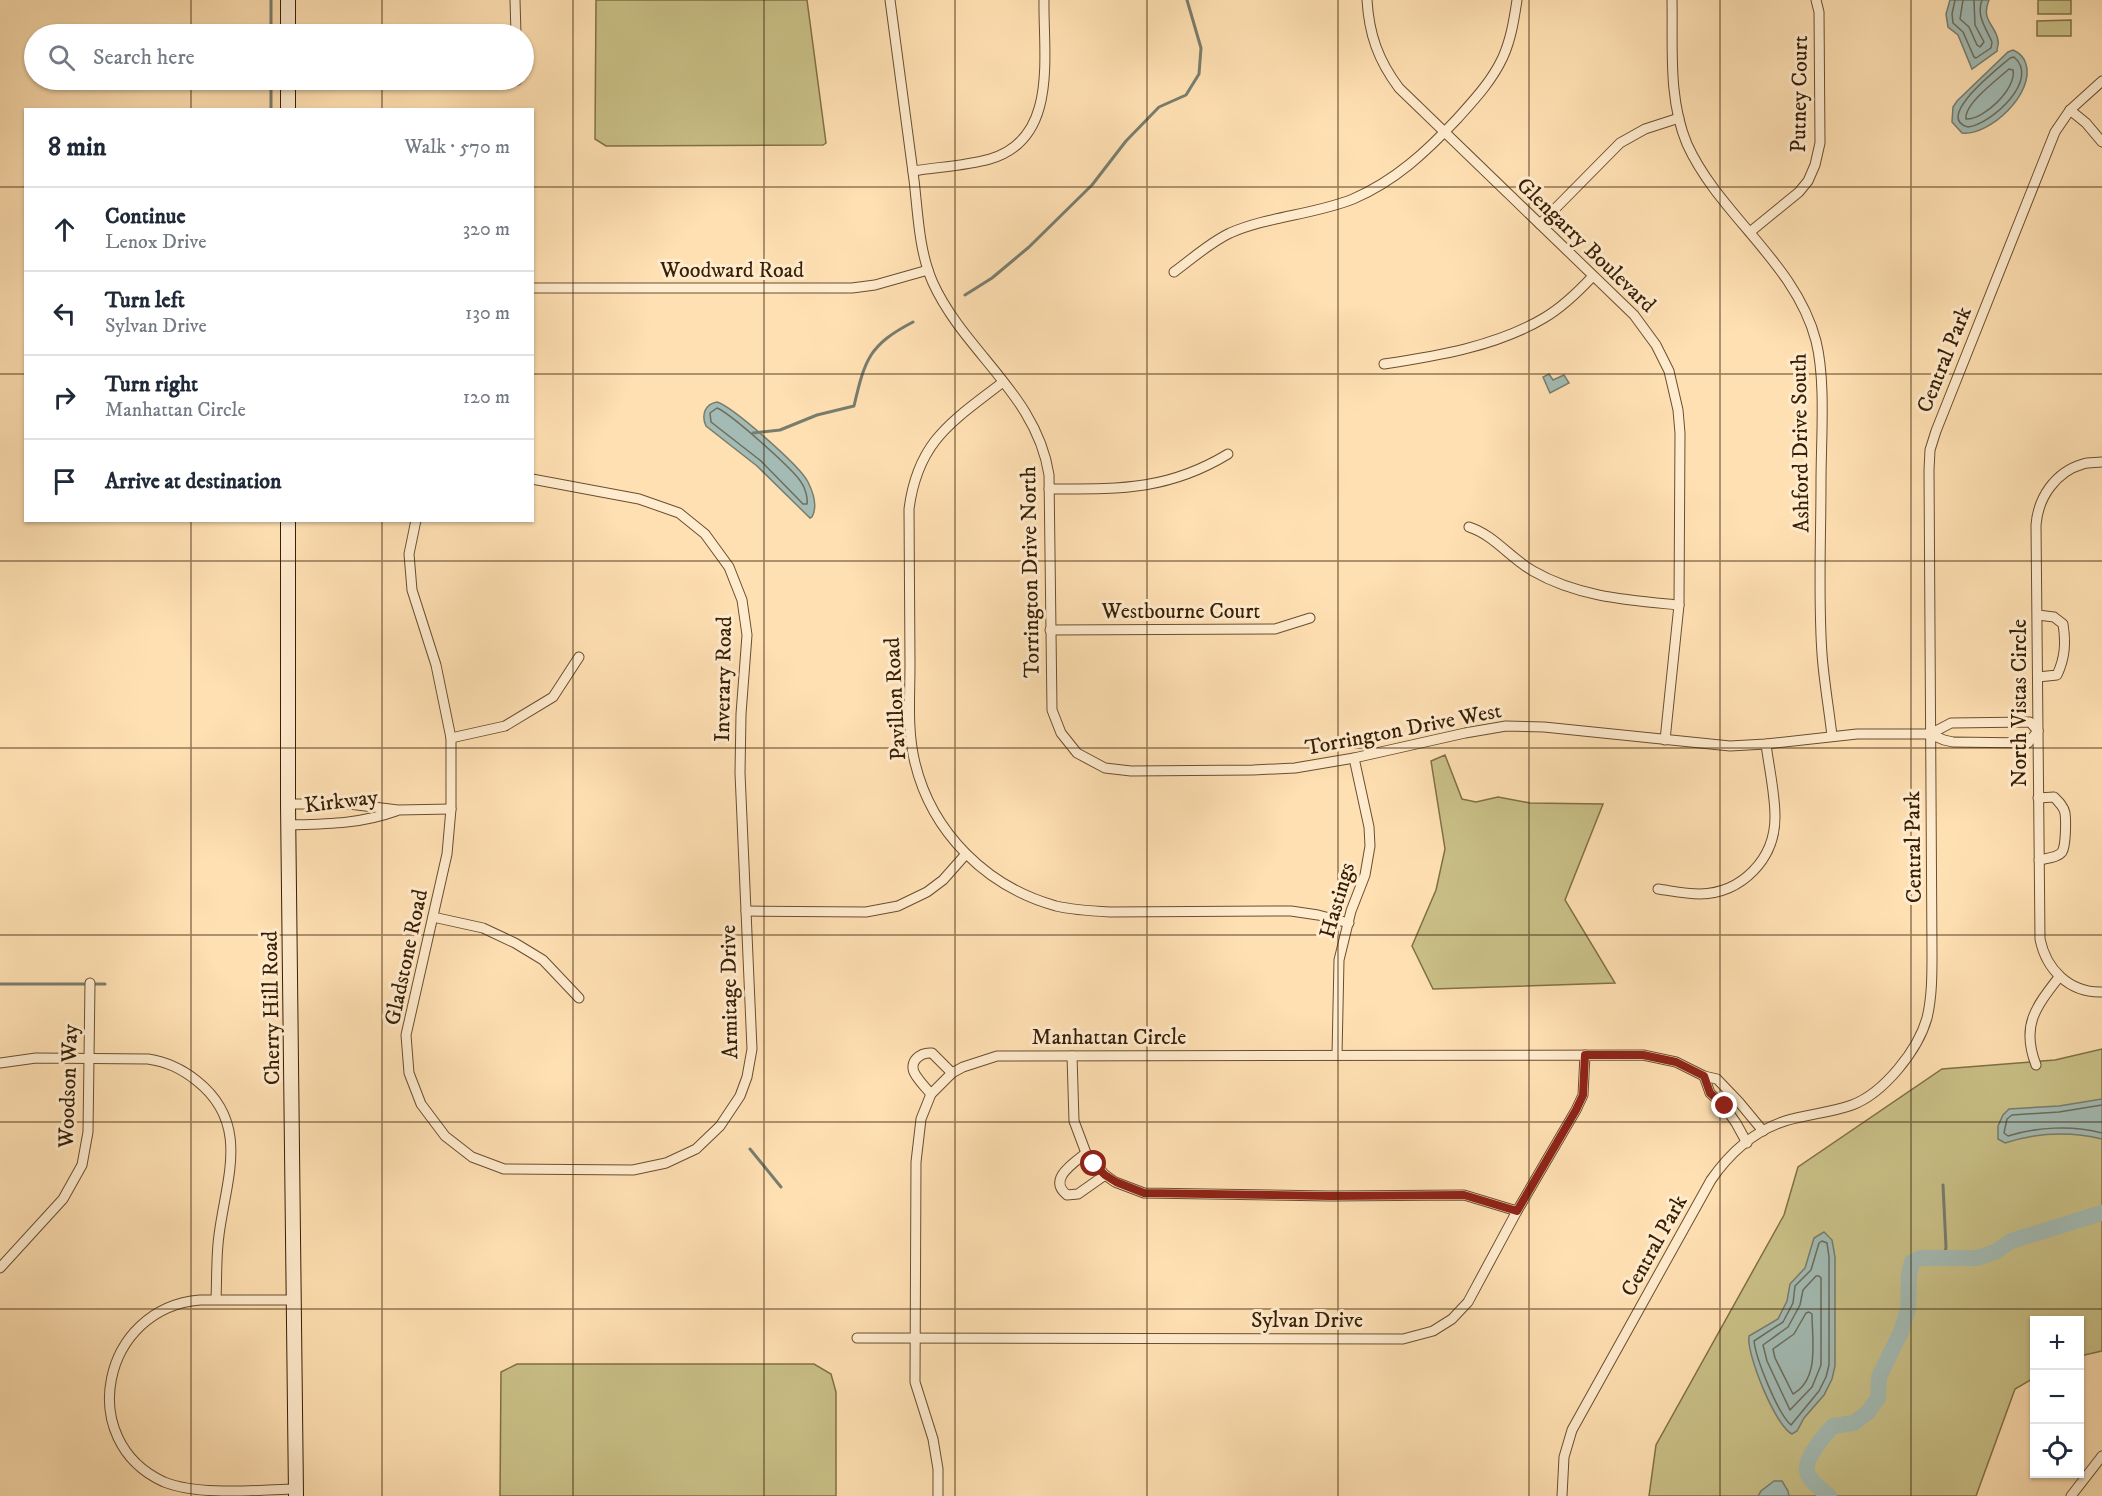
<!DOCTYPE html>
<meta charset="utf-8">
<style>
:root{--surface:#fff;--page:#f6f6f7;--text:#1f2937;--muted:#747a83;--line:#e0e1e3}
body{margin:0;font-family:"IM FELL DW Pica",serif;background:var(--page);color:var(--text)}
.controls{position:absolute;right:18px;bottom:18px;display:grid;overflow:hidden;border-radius:0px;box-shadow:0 2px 4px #0004}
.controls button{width:54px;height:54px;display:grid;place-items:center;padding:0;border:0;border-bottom:2px solid var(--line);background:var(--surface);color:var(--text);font:30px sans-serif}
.stop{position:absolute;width:18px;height:18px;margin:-14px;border:4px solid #8f2418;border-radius:50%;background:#fff}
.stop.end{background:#8f2418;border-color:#fff;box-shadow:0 2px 6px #0008}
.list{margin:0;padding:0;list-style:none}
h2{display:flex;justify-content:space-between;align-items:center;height:78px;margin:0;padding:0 24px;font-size:26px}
h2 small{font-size:20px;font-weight:400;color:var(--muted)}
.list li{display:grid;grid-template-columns:39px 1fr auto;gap:18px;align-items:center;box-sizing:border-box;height:84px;padding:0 24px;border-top:2px solid var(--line)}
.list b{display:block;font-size:22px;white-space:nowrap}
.list p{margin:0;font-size:20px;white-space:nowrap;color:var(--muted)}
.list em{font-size:20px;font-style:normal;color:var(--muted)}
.icon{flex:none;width:33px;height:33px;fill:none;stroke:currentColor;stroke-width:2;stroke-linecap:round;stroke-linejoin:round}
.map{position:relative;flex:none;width:2102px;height:1496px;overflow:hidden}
.search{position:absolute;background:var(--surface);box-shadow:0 2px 4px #0004;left:24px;top:24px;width:510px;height:66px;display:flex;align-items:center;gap:15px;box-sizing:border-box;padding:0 21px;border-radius:33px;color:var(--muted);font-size:22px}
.panel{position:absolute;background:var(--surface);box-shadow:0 2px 4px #0004;left:24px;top:108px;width:510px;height:414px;border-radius:0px}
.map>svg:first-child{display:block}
.green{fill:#c9c087;stroke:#807046;stroke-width:1.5}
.water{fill:#a3bbb4;stroke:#787d6e;stroke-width:1.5}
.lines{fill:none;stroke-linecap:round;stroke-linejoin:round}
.shore{stroke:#6d6d5c;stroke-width:1.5}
.stream{stroke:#787d6e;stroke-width:3}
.river{stroke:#a3bbb4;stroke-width:16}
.minor-casing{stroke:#694f30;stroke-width:11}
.secondary-casing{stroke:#371f05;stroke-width:16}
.minor{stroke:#ffebcd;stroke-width:9}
.secondary{stroke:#ffebcd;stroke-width:14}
.route{stroke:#8f2418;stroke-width:8}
.grid{fill:none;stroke:#371f05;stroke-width:1.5;stroke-opacity:0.55}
.labels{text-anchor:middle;stroke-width:6;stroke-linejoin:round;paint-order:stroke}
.street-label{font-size:22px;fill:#371f05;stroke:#ffebcd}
</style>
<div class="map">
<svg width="2102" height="1496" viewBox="0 0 2102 1496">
<rect width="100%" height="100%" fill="#ffe0b2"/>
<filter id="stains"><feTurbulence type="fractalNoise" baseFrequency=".00333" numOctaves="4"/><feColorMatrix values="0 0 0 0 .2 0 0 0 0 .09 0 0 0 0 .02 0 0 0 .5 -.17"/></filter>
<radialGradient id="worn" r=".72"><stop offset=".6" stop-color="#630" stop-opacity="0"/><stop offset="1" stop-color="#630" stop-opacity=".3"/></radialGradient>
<g class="green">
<path d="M596,0H807L826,143L823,145L606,146L595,139Z"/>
<rect x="2038" y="0" width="33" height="14"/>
<path d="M2071,20V36H2037V21Z"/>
<path d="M1445,755L1462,799L1476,802L1498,797L1530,803L1603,804L1565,900L1615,983L1433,989L1412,946L1436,890L1445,849L1431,761Z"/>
<path d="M2102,1049V1351L2080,1356V1320H2034V1378L2015,1389L1976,1496H1649L1656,1445L1784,1215L1798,1167L1942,1069L2055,1060Z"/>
<path d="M517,1364H814L831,1374L836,1392V1496H500L501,1372Z"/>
</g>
<g class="water">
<path d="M1950,0H1989C1980,21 1997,26 1998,41C1999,44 1997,47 1997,51L1972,69L1958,35L1948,27L1946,14Z"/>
<path d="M2013,50C2020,53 2024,57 2026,64C2035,93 1990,136 1962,133L1952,122L1953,107L1957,101L2008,52Z"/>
<path d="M1549,374L1553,380L1564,375L1569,383L1550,393L1543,377Z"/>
<path d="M717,402C733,407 800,466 808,482C813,492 818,506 812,517L810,518L757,466L706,426C701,415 705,404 717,402Z"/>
<path d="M2102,1099V1139C2070,1131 2036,1133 2005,1143L1998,1139V1126L2003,1115L2009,1109L2059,1106Z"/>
<path d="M1824,1232L1832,1240L1835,1257V1366L1832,1379L1824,1395L1804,1418L1797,1431L1792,1434C1776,1427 1746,1354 1749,1336L1778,1319L1787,1301L1790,1284L1805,1268L1814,1238Z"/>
<path d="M1774,1481H1782L1788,1491L1789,1496H1758L1761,1491Z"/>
</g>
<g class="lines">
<g class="shore">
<path d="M1955,0L1952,14L1953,23L1963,32L1974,57L1976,58L1991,48L1992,42C1986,28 1976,16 1982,0"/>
<path d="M1963,0L1960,19L1969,27L1977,45L1980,47L1984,42L1975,25L1974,0"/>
<path d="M2014,57C2041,80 1991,124 1968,127C1933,118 2000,67 2010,58Z"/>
<path d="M2009,69L2013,70C2017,88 1984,120 1966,119C1964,104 1998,79 2009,69Z"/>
<path d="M717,408C730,413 793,469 801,482C805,487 808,498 807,504H803L761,461L711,422L710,413Z"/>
<path d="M2102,1105L2059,1112L2012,1115L2007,1119L2004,1133L2008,1136C2037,1127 2072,1125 2102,1133"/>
<path d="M1822,1241L1827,1243L1829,1257V1365L1826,1377L1819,1391L1791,1425C1778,1414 1756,1359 1754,1341L1783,1322L1793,1303L1795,1286L1811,1270L1819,1243Z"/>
<path d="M1816,1276H1819L1821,1278V1365L1812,1387L1790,1410L1767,1361L1763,1345L1788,1327L1800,1305L1803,1290Z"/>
<path d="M1809,1312L1812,1314C1812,1340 1820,1379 1793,1394L1775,1358L1773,1349L1794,1334L1806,1313Z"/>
</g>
<g class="stream">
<path d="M271,0V34"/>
<path d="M271,80V110"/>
<path d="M965,295L992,278L1029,247L1092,185L1126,141L1159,107L1186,95L1199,74L1201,48L1187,0"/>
<path d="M753,433L780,430L817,415L854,406C865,359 869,345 913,322"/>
<path d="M0,984H105"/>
<path d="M750,1149L781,1187"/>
<path d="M1943,1185L1946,1247L1944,1259"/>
</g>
<path class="river" d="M1829,1496C1822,1489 1809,1482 1807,1471C1804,1459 1825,1434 1833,1426L1854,1423L1868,1412L1878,1398L1879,1377L1901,1332L1908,1309L1909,1275L1912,1262L1921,1258H1977L1995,1252L2011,1241L2102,1213"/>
<defs>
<g id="minor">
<path d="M515,0L516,34"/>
<path d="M890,0C898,60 906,120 914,180C918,214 919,252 933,283C965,353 1037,395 1049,475L1052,710L1061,733L1077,753L1105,768L1131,771L1253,770L1295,768L1354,758L1465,733L1506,726L1544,727L1730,746L1766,744L1857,734H1930L1944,740L1953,742L2028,743L2038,731L2030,722L1951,723L1930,734"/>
<path d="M1367,0C1369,34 1378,60 1399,88L1634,315L1656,345L1669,371L1678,410L1680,433L1679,605L1665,740"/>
<path d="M1672,0C1673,47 1668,99 1687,144C1719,215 1796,263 1816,341C1826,381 1821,439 1821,482C1821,539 1818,597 1822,654C1824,682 1829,709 1832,736"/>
<path d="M501,80H517"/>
<path d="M2070,110L2086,123L2102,142"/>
<path d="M913,171C938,167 965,166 990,159C1059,139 1043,55 1044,0"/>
<path d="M1540,224L1620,143L1645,129L1679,118"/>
<path d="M1750,232L1799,192L1808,181L1815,165L1820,143L1819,12L1816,0"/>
<path d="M1174,272C1192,259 1209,243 1230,233C1269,216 1313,215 1353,199C1395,181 1426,152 1457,119C1474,100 1492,81 1503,57C1511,39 1514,20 1517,0"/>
<path d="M532,288H852L875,285L928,270"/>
<path d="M1384,364C1438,356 1497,346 1544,318C1563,307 1578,292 1593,276"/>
<path d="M1003,382C953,421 918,440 909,509C909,560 910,612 910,664C910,697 907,731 915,763C932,833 987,887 1056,906C1073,910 1091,911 1110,912L1291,911L1318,915L1349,923"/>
<path d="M2102,462C2096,463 2089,462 2083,464C2055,472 2038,498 2036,525L2040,939C2046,969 2069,993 2102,992"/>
<path d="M1049,489C1118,489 1167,491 1228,454"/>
<path d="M416,520L409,554L412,590L436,665L451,738V809L447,854L406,1035L409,1073L421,1104L445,1136L472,1157L504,1169L633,1170L666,1163L696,1149L720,1126L740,1096L747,1077L752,1049L740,773L741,714L747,635L742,600L729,567L705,534L679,513L639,499L532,479"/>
<path d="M1469,527C1494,535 1510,558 1533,571C1578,597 1628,600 1679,605"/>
<path d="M2038,615L2054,617L2063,624C2066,643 2065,658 2057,675L2038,677"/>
<path d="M1050,630L1275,629L1310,618"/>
<path d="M451,738L505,726L553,697L579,657"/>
<path d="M2038,798L2054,797C2059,802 2064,807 2065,813C2066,820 2066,846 2062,852C2057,858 2047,858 2039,860"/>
<path d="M288,804H349L398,810L451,809"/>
<path d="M289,825C326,824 360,824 396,811"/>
<path d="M1658,889C1672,891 1686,894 1700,894C1742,893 1775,859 1775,817C1775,793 1769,768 1766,744"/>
<path d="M746,911L866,912L898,906L927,892L943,880L966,854"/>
<path d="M433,917L483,928L515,943L543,960L579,998"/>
<path d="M1337,1055L1339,960L1351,911L1365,875L1370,846L1369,827L1354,758"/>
<path d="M1072,1056L1074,1121L1086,1153L1105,1175L1115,1182L1144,1193L1330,1196L1464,1195L1517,1211"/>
<path d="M0,1063L36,1058L148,1059C168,1062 182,1069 197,1081C251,1124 226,1179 219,1235C216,1256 217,1278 216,1299"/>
<path d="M2036,1065C2021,1026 2035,1008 2059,977"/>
<path d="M1704,1076L1710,1093L1724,1106L1736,1123L1747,1143"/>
<path d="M931,1094C926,1088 919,1081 915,1074C908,1062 920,1052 932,1053L952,1073"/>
<path d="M1086,1153C1074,1163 1047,1179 1067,1195L1078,1194L1105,1175"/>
<path d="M0,1268L63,1199L82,1165L88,1132L90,983"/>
<path d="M294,1300H200C102,1308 74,1441 164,1482C199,1496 258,1490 296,1489"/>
<path d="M857,1338L1403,1339L1433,1331L1452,1319L1468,1302L1517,1211L1576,1110L1583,1095L1585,1055"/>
<path d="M938,1496V1469L933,1439L915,1382L916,1162L921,1119L931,1094L952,1073L963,1067L997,1056L1643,1055L1676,1062L1704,1076L1717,1079L1739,1102L1763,1131"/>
<path d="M1562,1496L1564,1457L1572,1430L1711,1180C1729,1154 1754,1131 1785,1121C1807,1114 1830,1113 1852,1105C1884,1093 1918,1050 1927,1018C1932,997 1932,975 1932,954L1929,470L1930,450L1936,431L2055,132L2070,110L2102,81"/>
<path d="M2071,1496L2102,1456"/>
</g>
<g id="secondary">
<path d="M288,0V34"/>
<path d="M288,110V80"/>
<path d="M288,520V804L296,1496"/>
</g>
</defs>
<use href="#minor" class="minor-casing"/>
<use href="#secondary" class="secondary-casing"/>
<use href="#minor" class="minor"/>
<use href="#secondary" class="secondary"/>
</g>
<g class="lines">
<path class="route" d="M1094,1164L1105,1175L1116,1182L1144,1193L1330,1196L1464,1195L1517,1211L1576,1110L1583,1095L1585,1055H1643L1676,1062L1704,1076L1710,1093L1725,1106"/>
</g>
<path class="grid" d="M191,0V34M382,0V34M573,0V1496M764,0V1496M955,0V1496M1147,0V1496M1338,0V1496M1529,0V1496M1720,0V1496M1911,0V1496M191,80V110M382,80V110M0,187H26M532,187H2102M0,374H26M532,374H2102M191,520V1496M382,520V1496M0,561H2102M0,748H2102M0,935H2102M0,1122H2102M0,1309H2102"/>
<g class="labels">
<g class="street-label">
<text transform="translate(1798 94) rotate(-89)" y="8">Putney Court</text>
<text transform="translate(1587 244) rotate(44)" y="8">Glengarry Boulevard</text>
<text x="732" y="277">Woodward Road</text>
<text transform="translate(1943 359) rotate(-68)" y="8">Central Park</text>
<text transform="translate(1799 443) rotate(-91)" y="8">Ashford Drive South</text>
<text transform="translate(1029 572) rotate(-91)" y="8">Torrington Drive North</text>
<text x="1181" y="618">Westbourne Court</text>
<text transform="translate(722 679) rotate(-89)" y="8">Inverary Road</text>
<text transform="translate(894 699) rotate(-93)" y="8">Pavillon Road</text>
<text transform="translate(2018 703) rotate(-90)" y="8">North Vistas Circle</text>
<text transform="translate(1403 728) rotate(-11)" y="8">Torrington Drive West</text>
<text transform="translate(341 800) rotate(-7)" y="8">Kirkway</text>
<text transform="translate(1912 847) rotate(-91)" y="8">Central Park</text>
<text transform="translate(1336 900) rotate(-74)" y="8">Hastings</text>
<text transform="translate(405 957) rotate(-78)" y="8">Gladstone Road</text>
<text transform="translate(728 992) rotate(-91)" y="8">Armitage Drive</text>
<text transform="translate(270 1008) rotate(-91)" y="8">Cherry Hill Road</text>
<text x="1109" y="1044">Manhattan Circle</text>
<text transform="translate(67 1086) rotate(-88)" y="8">Woodson Way</text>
<text transform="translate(1653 1245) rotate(-61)" y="8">Central Park</text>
<text x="1307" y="1327">Sylvan Drive</text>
</g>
</g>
<rect width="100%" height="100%" filter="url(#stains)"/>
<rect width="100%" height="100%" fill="url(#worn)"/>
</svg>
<div class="controls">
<button>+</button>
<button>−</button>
<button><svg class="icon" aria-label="locate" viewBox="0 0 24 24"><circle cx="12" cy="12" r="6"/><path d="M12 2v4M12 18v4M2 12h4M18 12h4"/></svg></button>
</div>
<div class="stop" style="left:1094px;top:1164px"></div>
<div class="stop end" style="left:1725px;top:1106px"></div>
<div class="search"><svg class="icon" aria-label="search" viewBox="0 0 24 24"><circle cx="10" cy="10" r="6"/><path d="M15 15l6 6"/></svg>Search here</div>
<section class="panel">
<h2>8 min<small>Walk · 570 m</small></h2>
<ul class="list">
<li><svg class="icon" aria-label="ahead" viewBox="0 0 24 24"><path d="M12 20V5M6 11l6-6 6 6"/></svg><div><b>Continue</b><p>Lenox Drive</p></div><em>320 m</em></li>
<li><svg class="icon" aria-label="left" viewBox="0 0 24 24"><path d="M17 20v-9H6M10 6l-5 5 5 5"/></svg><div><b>Turn left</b><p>Sylvan Drive</p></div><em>130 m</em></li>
<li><svg class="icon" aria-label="right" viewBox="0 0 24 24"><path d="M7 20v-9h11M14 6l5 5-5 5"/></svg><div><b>Turn right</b><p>Manhattan Circle</p></div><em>120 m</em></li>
<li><svg class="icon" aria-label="arrive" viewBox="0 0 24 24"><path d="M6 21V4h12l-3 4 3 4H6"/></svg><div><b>Arrive at destination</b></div></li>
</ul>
</section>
</div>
